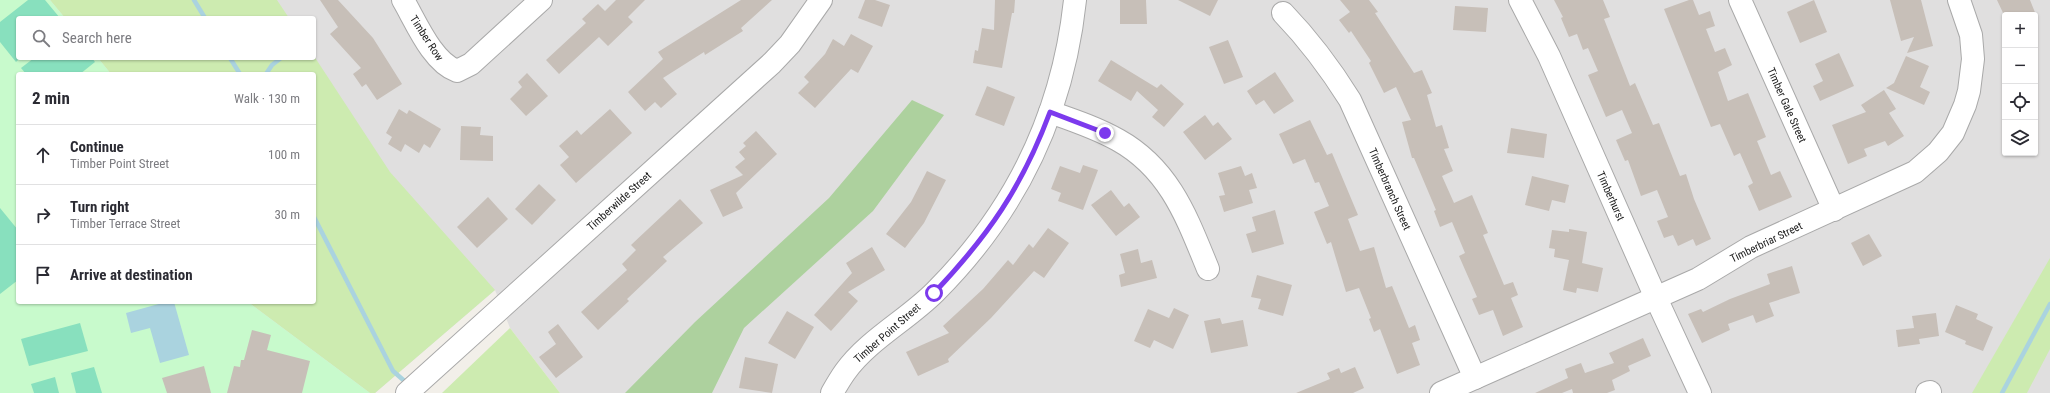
<!DOCTYPE html>
<meta charset="utf-8">
<style>
:root{--surface:#fff;--page:#f7f7f7;--text:#2b2b33;--muted:#7c7c81;--line:#e1e1e2}
body{margin:0;font-family:"Roboto Condensed",sans-serif;background:var(--page);color:var(--text)}
.controls{position:absolute;right:12px;top:12px;display:grid;overflow:hidden;border-radius:4px;box-shadow:0 1px 3px #0004}
.controls button{width:36px;height:36px;display:grid;place-items:center;padding:0;border:0;border-bottom:1px solid var(--line);background:var(--surface);color:var(--text);font:20px sans-serif}
.stop{position:absolute;width:12px;height:12px;margin:-9px;border:3px solid #7c3aed;border-radius:50%;background:#fff}
.stop.end{background:#7c3aed;border-color:#fff;box-shadow:0 1px 4px #0008}
.list{margin:0;padding:0;list-style:none}
h2{display:flex;justify-content:space-between;align-items:center;height:52px;margin:0;padding:0 16px;font-size:17px}
h2 small{font-size:13px;font-weight:400;color:var(--muted)}
.list li{display:grid;grid-template-columns:26px 1fr auto;gap:12px;align-items:center;box-sizing:border-box;height:60px;padding:0 16px;border-top:1px solid var(--line)}
.list b{display:block;font-size:15px;white-space:nowrap}
.list p{margin:0;font-size:13px;white-space:nowrap;color:var(--muted)}
.list em{font-size:13px;font-style:normal;color:var(--muted)}
.icon{flex:none;width:22px;height:22px;fill:none;stroke:currentColor;stroke-width:2;stroke-linecap:round;stroke-linejoin:round}
.map{position:relative;flex:none;width:2050px;height:393px;overflow:hidden}
.search{position:absolute;background:var(--surface);box-shadow:0 1px 3px #0004;left:16px;top:16px;width:300px;height:44px;display:flex;align-items:center;gap:10px;box-sizing:border-box;padding:0 14px;border-radius:4px;color:var(--muted);font-size:15px}
.panel{position:absolute;background:var(--surface);box-shadow:0 1px 3px #0004;left:16px;top:72px;width:300px;height:232px;border-radius:4px}
.map>svg:first-child{display:block}
.residential{fill:#e0dfdf;fill-rule:evenodd}
.grass{fill:#cdebb0}
.forest{fill:#add19e}
.park{fill:#c8facc}
.pitch{fill:#88e0be}
.water{fill:#aad3df}
.lines{fill:none;stroke-linecap:round;stroke-linejoin:round}
.stream{stroke:#aad3df;stroke-width:4.5}
.building{fill:#c7bfb8}
.minor-casing{stroke:#a9a9a9;stroke-width:24}
.minor{stroke:#fff;stroke-width:22}
.route{stroke:#7c3aed;stroke-width:5}
.labels{text-anchor:middle;stroke-width:3.5;stroke-linejoin:round;paint-order:stroke}
.street-label{font-size:11px;fill:#222;stroke:#fff}
</style>
<div class="map">
<svg width="2050" height="393" viewBox="0 0 2050 393">
<rect width="100%" height="100%" fill="#f2efe9"/>
<path class="residential" d="M0,0H2050V393H560L510,328L495,290L375,393H0ZM2005,15H2035V153H2005ZM18,18H314V58H18ZM18,74H314V302H18Z"/>
<g class="grass">
<path d="M50,0H277L289,18H65Z"/>
<path d="M314,56L390,172L495,290L375,393H370L248,302H314V74H111L98,58H314Z"/>
<path d="M2050,258V349L2027,393H1972Z"/>
<path d="M510,328L560,393H442Z"/>
</g>
<path class="forest" d="M912,100L944,115L873,211L744,328L712,393H625L695,322L829,198Z"/>
<path class="park" d="M0,0H50L65,18H18V58H98L111,74H18V302H248L370,393H0Z"/>
<g class="pitch">
<path d="M28,0H45L60,18H18V58H20L16,62L0,42V22Z"/>
<path d="M34,58H92L95,62L80,74H26L21,68Z"/>
<path d="M0,208L18,230V280L0,294Z"/>
<path d="M80,323L88,351L29,366L21,339Z"/>
<path d="M94,367L102,393H76L71,373Z"/>
<path d="M55,377L59,393H34L31,384Z"/>
</g>
<path class="water" d="M166,302H174L189,355L160,363L150,328L131,333L126,313Z"/>
<g class="lines">
<g class="stream">
<path d="M194,0L205,18"/>
<path d="M230,58L240,74"/>
<path d="M266,74L272,65L281,58"/>
<path d="M314,217L393,371L409,385"/>
<path d="M2002,393L2050,304"/>
</g>
</g>
<g class="building">
<path d="M320,0H338L373,38L402,84L377,100L366,84L362,87L353,74L361,68L330,34L338,27Z"/>
<path d="M616,0H645L628,17L633,22L608,46L599,37L559,74L546,60L586,23L582,19L598,4L605,11Z"/>
<path d="M741,0H772L741,28L743,31L705,55L704,52L663,78L677,94L661,108L655,102L645,111L628,92L663,59L658,52Z"/>
<path d="M865,0H875L890,5L882,27L858,18Z"/>
<path d="M995,0H1015L1014,13H1012L1002,68L973,63L975,50L978,51L982,28L994,30Z"/>
<path d="M1120,0H1146L1147,24H1120Z"/>
<path d="M1178,0H1218L1210,16Z"/>
<path d="M1340,0H1369L1378,12L1375,13L1414,73L1422,70L1432,93L1427,95L1436,127L1442,125L1449,148L1444,149L1453,171L1442,176L1454,203L1472,195L1488,233L1483,235L1504,285L1513,282L1518,295L1511,298L1523,327L1503,336L1493,310L1479,315L1472,299L1477,297L1459,256L1465,253L1452,222L1440,227L1434,211L1436,210L1414,158H1412L1402,122L1411,120L1396,87L1384,93L1369,63L1371,61L1351,31L1349,33L1339,20L1350,12Z"/>
<path d="M1554,0H1603L1610,17L1604,19L1630,86L1635,83L1653,125L1659,123L1680,176L1686,174L1694,199L1711,239L1696,246L1693,239L1678,246L1673,235L1664,238L1657,221L1668,217L1657,190L1641,196L1628,160L1625,161L1616,140L1632,133L1622,110L1606,117L1588,75L1598,71L1588,48L1583,50L1577,34L1569,37L1561,18L1563,17Z"/>
<path d="M1689,0H1693L1699,15L1710,11L1715,26L1706,29L1715,52L1725,48L1732,65L1718,72L1728,101L1748,93L1766,137L1757,141L1771,175L1780,171L1792,197L1759,211L1748,186L1753,183L1740,153L1734,156L1720,124L1711,127L1664,9Z"/>
<path d="M1814,0L1827,32L1800,43L1787,12Z"/>
<path d="M1890,0H1921L1933,46L1907,53L1914,37L1901,41Z"/>
<path d="M1997,0H2030L2036,15H2004Z"/>
<path d="M1455,6L1488,8L1486,32L1453,30Z"/>
<path d="M851,34L873,46L858,73L851,69L815,108L798,93L809,82L804,77L825,54L833,39L844,46Z"/>
<path d="M1228,40L1243,77L1224,84L1209,47Z"/>
<path d="M1839,53L1854,86L1820,101L1813,86L1823,81L1815,64Z"/>
<path d="M1906,56L1929,66L1920,87L1930,92L1924,105L1886,88L1894,83Z"/>
<path d="M1111,60L1157,88L1161,84L1184,104L1164,127L1152,117L1158,110L1137,91L1131,101L1098,81Z"/>
<path d="M1275,72L1294,101L1274,114L1264,100L1256,105L1247,91Z"/>
<path d="M527,73L548,96L526,116L510,99L522,87L518,82Z"/>
<path d="M987,86L1015,97L1004,126L975,115Z"/>
<path d="M1884,90L1896,109L1889,113L1904,136L1888,146L1885,141L1864,149L1867,156L1848,164L1832,125L1866,112L1861,105Z"/>
<path d="M399,109L407,114L409,110L441,129L430,148L424,144L419,153L405,144L401,152L388,144L392,137L386,133Z"/>
<path d="M610,109L632,133L576,183L560,165L569,157L559,146L577,130L581,135Z"/>
<path d="M1205,115L1213,126L1218,122L1232,139L1205,160L1183,132Z"/>
<path d="M1310,120L1327,155L1332,153L1358,215L1348,219L1360,251L1374,247L1386,288L1392,286L1409,328L1415,325L1420,340L1412,343L1420,365L1397,374L1380,329L1374,332L1369,319L1371,318L1359,288L1346,292L1331,242L1327,244L1314,212L1329,206L1319,182L1315,183L1305,159L1293,164L1279,134Z"/>
<path d="M461,126L481,127L480,135L493,136V161L460,160Z"/>
<path d="M1511,128L1547,134L1544,158L1507,153Z"/>
<path d="M756,131L777,154L736,193L743,208L723,217L710,190L743,175L735,167L745,159L739,152L746,146L743,143Z"/>
<path d="M1083,165L1098,170L1083,210L1058,201L1061,193L1051,189L1060,166L1080,173Z"/>
<path d="M1241,166L1245,176L1252,173L1257,188L1249,190L1253,203L1224,212L1219,196L1225,195L1218,173Z"/>
<path d="M927,171L946,180L924,223L905,248L886,234L911,202Z"/>
<path d="M1532,176L1569,185L1565,203L1552,200L1549,211L1525,205Z"/>
<path d="M539,184L556,200L532,225L515,209Z"/>
<path d="M1111,190L1124,207L1129,203L1140,217L1116,236L1091,205Z"/>
<path d="M488,197L508,219L477,248L457,227Z"/>
<path d="M680,199L703,223L663,257L667,261L627,299L629,301L598,330L581,312L627,270L622,264L636,250L631,245Z"/>
<path d="M1275,210L1284,244L1252,253L1246,234L1256,231L1252,217Z"/>
<path d="M1048,228L1069,243L1044,278L1034,271L991,318L948,359L949,362L918,376L906,352L949,333L943,326L983,289L1008,260L1013,265L1029,244L1033,248Z"/>
<path d="M1569,229L1587,232L1582,263L1603,268L1598,292L1577,288L1576,293L1563,290L1569,260L1554,257L1555,249L1549,248L1552,230L1569,232Z"/>
<path d="M1869,234L1882,256L1863,266L1851,243Z"/>
<path d="M872,247L885,270L848,292L858,301L831,331L814,315L852,273L846,263Z"/>
<path d="M1138,249L1141,263L1152,260L1157,278L1121,287L1119,275L1125,273L1120,254Z"/>
<path d="M1792,266L1800,293L1769,303L1774,316L1756,323L1753,315L1728,324L1730,330L1702,343L1688,314L1701,309L1703,312L1730,299L1770,284L1767,274Z"/>
<path d="M1257,275L1292,285L1283,316L1258,309L1261,299L1251,297Z"/>
<path d="M1956,305L1978,314L1976,319L1993,327L1983,351L1965,344L1966,341L1945,332Z"/>
<path d="M1174,308L1189,315L1173,349L1154,340L1150,348L1134,341L1148,309L1169,318Z"/>
<path d="M787,311L814,327L795,359L768,343Z"/>
<path d="M1936,313L1939,336L1919,339L1920,344L1898,347L1896,330L1914,328L1912,316Z"/>
<path d="M1220,318L1222,324L1243,320L1248,346L1211,353L1204,321Z"/>
<path d="M558,324L583,357L556,378L539,357L556,344L548,332Z"/>
<path d="M252,330L271,335L267,350L310,361L302,393H227L234,366L240,367L241,360H244Z"/>
<path d="M1643,338L1651,356L1628,366L1630,371L1612,380L1615,390L1607,393H1573L1572,389L1562,393H1535L1568,378L1565,369L1581,363L1585,373L1614,363L1609,353Z"/>
<path d="M745,357L778,364L772,393L739,388Z"/>
<path d="M204,366L211,393H167L162,378Z"/>
<path d="M1355,367L1364,388L1353,393H1296L1330,379L1327,373L1339,368L1341,373Z"/>
</g>
<g class="lines">
<defs>
<g id="minor">
<path d="M403,0C416,22 432,62 457,71L471,64L541,0"/>
<path d="M1520,0L1549,56L1656,298L1700,393"/>
<path d="M1740,0L1834,210"/>
<path d="M1283,13C1309,40 1330,68 1350,100L1475,378"/>
<path d="M1050,112C1073,120 1097,128 1118,140C1170,169 1187,218 1208,269"/>
<path d="M407,393L772,63L790,44L821,0"/>
<path d="M832,393C836,386 840,379 845,372C868,340 907,320 935,292C1016,211 1063,113 1075,0"/>
<path d="M1441,393L1698,279L1751,247L1915,172L1938,152L1953,133L1965,105L1969,91L1973,59L1971,35L1959,0"/>
<path d="M1927,393L1930,392"/>
</g>
</defs>
<use href="#minor" class="minor-casing"/>
<use href="#minor" class="minor"/>
</g>
<g class="lines">
<path class="route" d="M934,293C989,235 1022,187 1050,112L1105,133"/>
</g>
<g class="labels">
<g class="street-label">
<text transform="translate(427 38) rotate(57)" y="4">Timber Row</text>
<text transform="translate(1787 105) rotate(66)" y="4">Timber Gale Street</text>
<text transform="translate(1390 189) rotate(66)" y="4">Timberbranch Street</text>
<text transform="translate(1611 196) rotate(66)" y="4">Timberhurst</text>
<text transform="translate(619 201) rotate(-42)" y="4">Timberwilde Street</text>
<text transform="translate(1766 242) rotate(-26)" y="4">Timberbriar Street</text>
<text transform="translate(887 333) rotate(-41)" y="4">Timber Point Street</text>
</g>
</g>
</svg>
<div class="controls">
<button>+</button>
<button>−</button>
<button><svg class="icon" aria-label="locate" viewBox="0 0 24 24"><circle cx="12" cy="12" r="6"/><path d="M12 2v4M12 18v4M2 12h4M18 12h4"/></svg></button>
<button><svg class="icon" aria-label="layers" viewBox="0 0 24 24"><path d="M12 4l9 5-9 5-9-5zM3 14l9 5 9-5"/></svg></button>
</div>
<div class="stop" style="left:934px;top:293px"></div>
<div class="stop end" style="left:1105px;top:133px"></div>
<div class="search"><svg class="icon" aria-label="search" viewBox="0 0 24 24"><circle cx="10" cy="10" r="6"/><path d="M15 15l6 6"/></svg>Search here</div>
<section class="panel">
<h2>2 min<small>Walk · 130 m</small></h2>
<ul class="list">
<li><svg class="icon" aria-label="ahead" viewBox="0 0 24 24"><path d="M12 20V5M6 11l6-6 6 6"/></svg><div><b>Continue</b><p>Timber Point Street</p></div><em>100 m</em></li>
<li><svg class="icon" aria-label="right" viewBox="0 0 24 24"><path d="M7 20v-9h11M14 6l5 5-5 5"/></svg><div><b>Turn right</b><p>Timber Terrace Street</p></div><em>30 m</em></li>
<li><svg class="icon" aria-label="arrive" viewBox="0 0 24 24"><path d="M6 21V4h12l-3 4 3 4H6"/></svg><div><b>Arrive at destination</b></div></li>
</ul>
</section>
</div>
